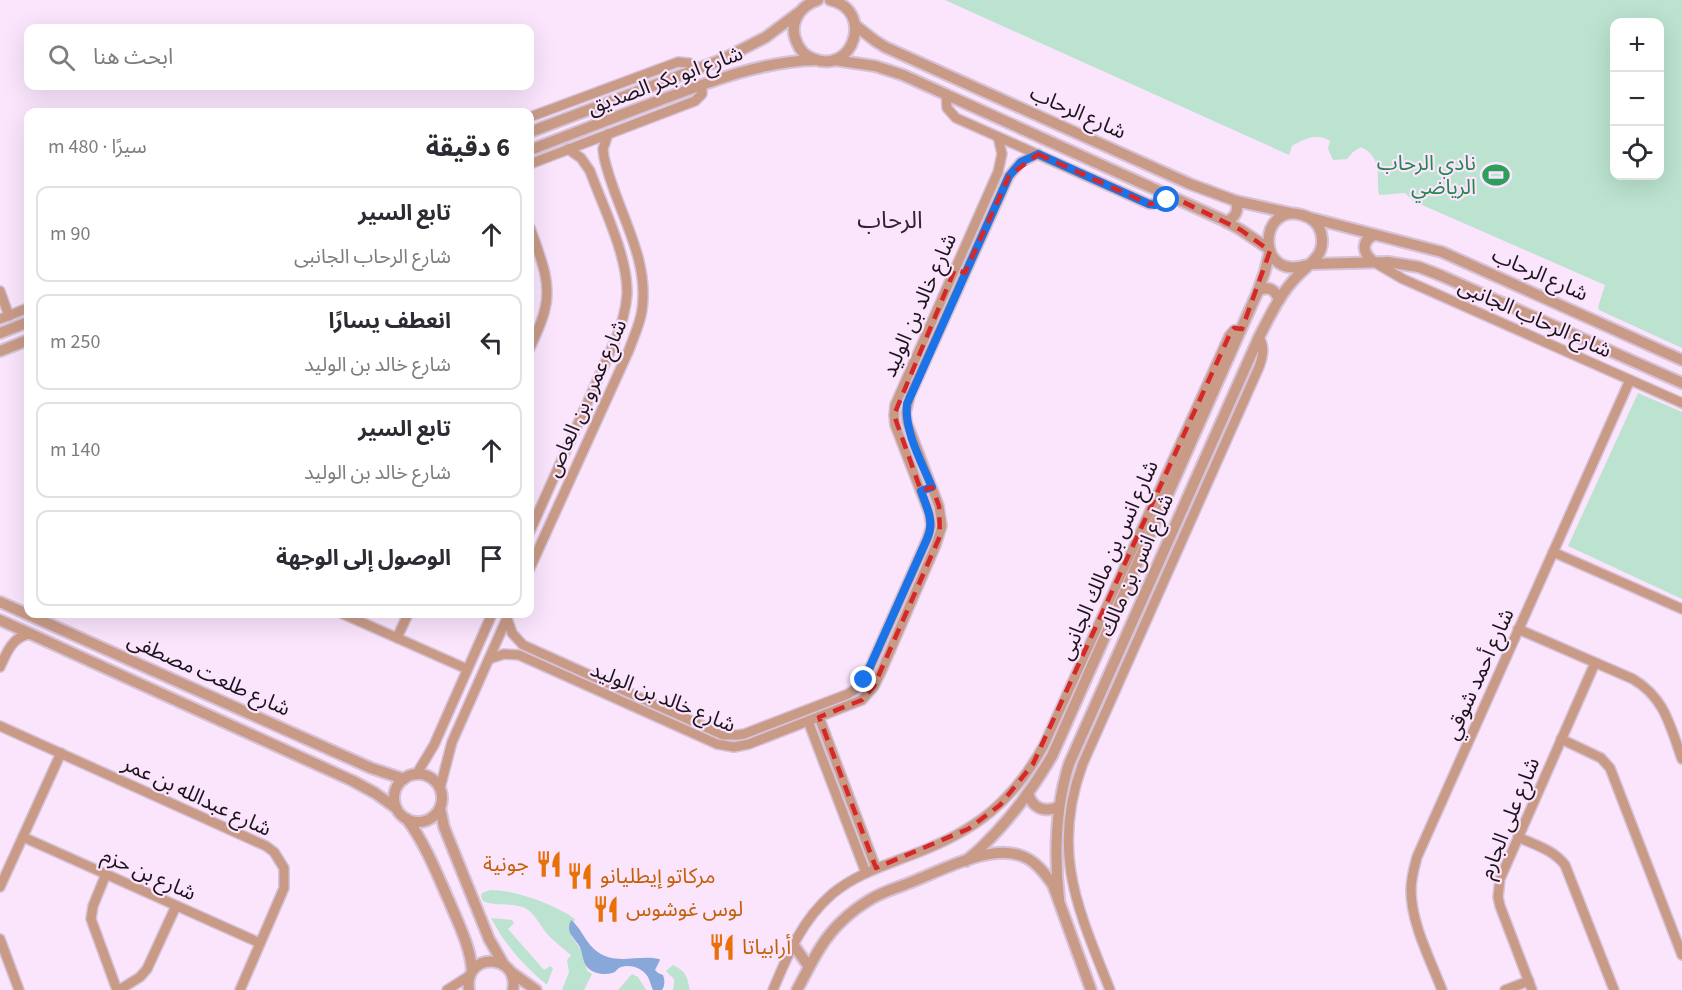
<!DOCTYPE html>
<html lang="ar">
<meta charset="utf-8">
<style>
:root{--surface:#fff;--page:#f7f7f7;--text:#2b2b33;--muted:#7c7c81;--line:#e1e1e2}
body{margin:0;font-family:"Source Sans 3","Noto Sans Arabic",sans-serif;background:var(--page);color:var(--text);direction:rtl}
.controls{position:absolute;right:18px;top:18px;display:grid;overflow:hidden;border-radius:12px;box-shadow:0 6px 24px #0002}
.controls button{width:54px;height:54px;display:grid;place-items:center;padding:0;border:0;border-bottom:2px solid var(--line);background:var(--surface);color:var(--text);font:30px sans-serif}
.stop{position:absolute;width:18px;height:18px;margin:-14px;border:4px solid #1a73e8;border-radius:50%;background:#fff}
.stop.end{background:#1a73e8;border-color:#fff;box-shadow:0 2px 6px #0008}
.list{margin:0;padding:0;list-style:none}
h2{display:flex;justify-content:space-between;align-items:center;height:78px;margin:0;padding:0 24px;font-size:26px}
h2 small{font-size:20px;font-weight:400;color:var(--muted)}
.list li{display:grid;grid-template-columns:39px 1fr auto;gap:18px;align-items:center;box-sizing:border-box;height:96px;margin:0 12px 12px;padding:0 12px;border:2px solid var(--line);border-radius:12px}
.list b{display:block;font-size:22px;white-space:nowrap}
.list p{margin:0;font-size:20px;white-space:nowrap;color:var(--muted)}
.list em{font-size:20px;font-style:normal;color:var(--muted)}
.icon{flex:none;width:33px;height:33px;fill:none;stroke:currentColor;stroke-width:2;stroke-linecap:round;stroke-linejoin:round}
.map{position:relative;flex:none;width:1682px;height:990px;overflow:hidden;direction:ltr}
.search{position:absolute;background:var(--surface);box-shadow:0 6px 24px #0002;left:24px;top:24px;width:510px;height:66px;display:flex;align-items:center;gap:15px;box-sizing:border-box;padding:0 21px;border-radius:12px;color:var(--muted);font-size:22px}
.panel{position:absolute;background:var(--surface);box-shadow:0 6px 24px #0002;left:24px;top:108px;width:510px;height:510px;border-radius:12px;direction:rtl}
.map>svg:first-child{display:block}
.green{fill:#bbe3cf;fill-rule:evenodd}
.water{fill:#87a8d8}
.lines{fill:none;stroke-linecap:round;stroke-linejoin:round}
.minor-casing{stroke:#d6c3d9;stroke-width:12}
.tertiary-casing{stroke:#d6c3d9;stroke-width:14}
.minor{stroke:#c99b87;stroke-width:9}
.tertiary{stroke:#c99b87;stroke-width:10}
.route{stroke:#1a73e8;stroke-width:8}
.marked{fill:none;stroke:#d62828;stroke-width:4.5;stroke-dasharray:12 8;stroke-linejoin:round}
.labels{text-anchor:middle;stroke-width:4.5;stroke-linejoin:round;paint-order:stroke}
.street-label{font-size:21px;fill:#1c131d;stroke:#fae5fd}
.leisure-label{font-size:21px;fill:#27864d;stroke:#fae5fd;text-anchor:end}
.food-label{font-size:21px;fill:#c56008;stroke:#fae5fd;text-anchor:start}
.quarter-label{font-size:24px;fill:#362138;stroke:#fae5fd}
</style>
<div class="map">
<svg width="1682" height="990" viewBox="0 0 1682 990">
<rect width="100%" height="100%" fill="#fae5fd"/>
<g class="green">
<path d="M945,0H1682V348L1599,310L1598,307L1605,285L1413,201L1405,193L1379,195C1376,174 1383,158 1361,147L1353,152L1347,159L1333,160L1328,149L1330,141C1317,132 1304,139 1292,146L1289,155ZM1614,22H1660V176H1614Z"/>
<path d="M1638,393L1682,412V599L1568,546Z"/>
<path d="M490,890C516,890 553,904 575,919L571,931L572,937L583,953L587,971L592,974L584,990H562L569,972L567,960L571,955C564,949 556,943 549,936C541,928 536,914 525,908C511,902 496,907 483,901L481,896L482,893Z"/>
<path d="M491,918L512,920L514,923L508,929L544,970L550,966L553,968L547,985C524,966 505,945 491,918Z"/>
<path d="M673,965C685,971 687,975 690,990H673C676,975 673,980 666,971Z"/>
<path d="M632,974L638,977L646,990H618Z"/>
</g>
<path class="water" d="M571,920C581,928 585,941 594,949C614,967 637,954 659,959L660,960L655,970L658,973L663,975C665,980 665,986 662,990H653C651,986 650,981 648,977C643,968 629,963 619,968C616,970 615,973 612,973C605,975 595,974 589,969C581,962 584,952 578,944C572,935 566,932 571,920Z"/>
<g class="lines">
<defs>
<g id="minor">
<path d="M946,94L947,108L956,118L1149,204L1161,203L1171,196"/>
<path d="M530,117L678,62L689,63L698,69"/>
<path d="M530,164L695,101L702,94V85"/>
<path d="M530,228C539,254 552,281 545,309C542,323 535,336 530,348"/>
<path d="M1374,262L1403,279L1682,403"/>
<path d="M0,291L9,316"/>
<path d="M0,319L28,308"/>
<path d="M530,531L614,343C621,327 626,311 627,294C628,256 603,207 590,171L581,158L568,149"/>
<path d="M1553,552L1682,609"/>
<path d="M530,568L629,350C634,336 640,324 642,310C650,256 615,208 604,157L603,149L608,134"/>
<path d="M343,614L467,669"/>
<path d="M507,618L512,633L523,645L723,735H738L744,734L848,694L860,686L867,674L927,539L931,526L929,513L895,425L894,415L895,405L998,172L1002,154L998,137"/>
<path d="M1518,629L1633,679C1665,698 1670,726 1682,759"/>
<path d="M397,638L408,614"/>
<path d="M489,659L504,654L519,655L717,744L734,747L749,744L862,700L874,686L881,672L936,545L942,526L939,506L907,422L906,413L910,396L1009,176L1021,162L1038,154"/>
<path d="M0,667C7,652 12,637 30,634"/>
<path d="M819,717L876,868"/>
<path d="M808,721L866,873"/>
<path d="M0,726L266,846L274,852L284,868V888L240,990"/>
<path d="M1561,739L1601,758L1610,768L1682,955"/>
<path d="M416,775L434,745L492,614"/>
<path d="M440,788L452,742L507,618"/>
<path d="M23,837L260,943"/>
<path d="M1518,837C1535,845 1554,850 1565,865L1614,990"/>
<path d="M106,874L93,906L91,919L117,990"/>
<path d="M0,887L61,753"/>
<path d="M0,939L19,990"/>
<path d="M119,990L140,977L147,969L176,906"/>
<path d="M447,990L469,976"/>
<path d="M773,990C788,954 802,920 832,894C856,874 886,865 914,854C975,831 1012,803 1044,745L1229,336L1234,330L1242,329"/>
<path d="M1110,990C1078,909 1050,851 1083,763L1259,367C1263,356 1265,347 1259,337"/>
<path d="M1442,990C1430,959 1411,923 1411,890C1411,878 1414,868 1417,857L1630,380"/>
<path d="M1505,990L1529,981"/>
<path d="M1532,990L1500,906L1498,897L1500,879L1595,663"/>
</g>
<g id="tertiary">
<path d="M818,0C799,6 788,24 797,43C800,51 806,56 814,59C853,75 875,10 830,0"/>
<path d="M855,25L874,40L885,47L1190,184L1236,201L1290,213"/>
<path d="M834,60L875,66L903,75L1223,220L1241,230L1269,249"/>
<path d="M530,132L721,60L766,37L798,13"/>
<path d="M530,150C572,134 615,117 658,101C710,82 761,61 817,60"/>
<path d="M1311,218L1442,252L1682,360"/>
<path d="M1226,222C1236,217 1239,211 1236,201"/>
<path d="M1374,235C1360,242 1363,254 1374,262"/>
<path d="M1310,264L1388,262L1419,267L1442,276L1682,383"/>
<path d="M1258,291C1268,285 1276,290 1279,300"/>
<path d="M0,333L28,322"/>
<path d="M0,351L28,340"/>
<path d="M0,602L371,768L404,779"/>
<path d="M0,620L353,781L375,793L396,808"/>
<circle cx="418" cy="798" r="24"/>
<path d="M1028,793C1032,808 1044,813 1058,807"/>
<path d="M440,808L444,827L489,939L504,965"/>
<path d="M407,819C426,845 437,874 450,903C459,925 470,946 472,970"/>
<path d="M966,861C1001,832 1029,795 1052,756L1258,291L1265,271L1270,251"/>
<path d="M1059,899C1054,853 1055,809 1069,764L1259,337C1269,318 1278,298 1292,282C1299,273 1313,263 1318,255C1322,249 1323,241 1321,233C1319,224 1311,217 1302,215C1258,202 1255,282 1307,265"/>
<path d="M793,944L809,967"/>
<path d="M511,972L536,990"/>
<path d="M469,990C463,951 520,953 513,990"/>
<path d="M797,990C810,966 822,939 842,921C851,912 861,905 871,899C884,891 900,887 914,881C942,870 989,845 1019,855C1034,859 1044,872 1053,885L1091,990"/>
</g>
</defs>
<use href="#minor" class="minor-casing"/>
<use href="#tertiary" class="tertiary-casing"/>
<use href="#minor" class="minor"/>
<use href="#tertiary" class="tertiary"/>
</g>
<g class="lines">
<path class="route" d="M864,680L927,539C935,522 927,508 921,491L932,487C922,463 904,431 907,404L1009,176L1021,162L1038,154L1149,204L1155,205L1167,200"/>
</g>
<path class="marked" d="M1038,154L1149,204L1161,203L1171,196L1241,230L1270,251L1242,329L1234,328L1229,336L1033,764L1000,805L968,829L876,868L819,717L862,700L874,686L940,536L939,506L932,487L921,491L894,415L955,269L965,273L1009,176Z"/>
<defs>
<symbol id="stadium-bare" viewBox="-9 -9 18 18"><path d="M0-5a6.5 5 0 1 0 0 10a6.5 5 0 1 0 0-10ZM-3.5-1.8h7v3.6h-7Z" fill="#2e9e5b" stroke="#fae5fd" stroke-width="2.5" paint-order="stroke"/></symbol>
<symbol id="restaurant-bare" viewBox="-9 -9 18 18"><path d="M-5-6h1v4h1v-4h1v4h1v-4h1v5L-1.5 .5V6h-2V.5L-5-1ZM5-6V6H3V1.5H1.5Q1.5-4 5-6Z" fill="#e8710a" stroke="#fae5fd" stroke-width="2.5" paint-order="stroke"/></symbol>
</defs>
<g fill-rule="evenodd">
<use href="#stadium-bare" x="1477" y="156" width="38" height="38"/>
<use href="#restaurant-bare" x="530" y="845" width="38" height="38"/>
<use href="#restaurant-bare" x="561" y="857" width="38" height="38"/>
<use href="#restaurant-bare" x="587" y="890" width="38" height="38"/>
<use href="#restaurant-bare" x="703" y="928" width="38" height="38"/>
</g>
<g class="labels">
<g class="street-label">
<text transform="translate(665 80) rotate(-20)" y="7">شارع ابو بكر الصديق</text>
<text transform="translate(1078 112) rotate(24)" y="7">شارع الرحاب</text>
<text transform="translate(1540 274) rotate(24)" y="7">شارع الرحاب</text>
<text transform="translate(919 305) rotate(-66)" y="7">شارع خالد بن الوليد</text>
<text transform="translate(1535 318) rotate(24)" y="7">شارع الرحاب الجانبى</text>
<text transform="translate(586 398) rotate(-66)" y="7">شارع عمرو بن العاص</text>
<text transform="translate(1108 560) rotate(-66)" y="7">شارع انس بن مالك الجانبى</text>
<text transform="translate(1136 565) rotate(-66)" y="7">شارع انس بن مالك</text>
<text transform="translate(209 674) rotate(24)" y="7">شارع طلعت مصطفى</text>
<text transform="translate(1479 674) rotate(-66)" y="7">شارع أحمد شوقي</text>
<text transform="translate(663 697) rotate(22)" y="7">شارع خالد بن الوليد</text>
<text transform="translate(197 796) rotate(25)" y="7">شارع عبدالله بن عمر</text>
<text transform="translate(1509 818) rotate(-68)" y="7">شارع على الجارم</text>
<text transform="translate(149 874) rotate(24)" y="7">شارع بن حزم</text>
</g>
<g class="leisure-label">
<text x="1476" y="170">نادي الرحاب<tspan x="1476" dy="24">الرياضي</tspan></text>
</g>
<g class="food-label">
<text x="529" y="871" text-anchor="end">جونية</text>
<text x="600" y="883">مركاتو إيطليانو</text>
<text x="626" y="916">لوس غوشوس</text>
<text x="742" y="954">أرابياتا</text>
</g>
<g class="quarter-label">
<text x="890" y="228">الرحاب</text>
</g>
</g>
</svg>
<div class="controls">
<button>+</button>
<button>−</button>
<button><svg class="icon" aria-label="locate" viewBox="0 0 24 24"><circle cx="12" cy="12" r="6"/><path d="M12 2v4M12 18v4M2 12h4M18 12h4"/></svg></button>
</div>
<div class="stop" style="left:1167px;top:200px"></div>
<div class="stop end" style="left:864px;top:680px"></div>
<div class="search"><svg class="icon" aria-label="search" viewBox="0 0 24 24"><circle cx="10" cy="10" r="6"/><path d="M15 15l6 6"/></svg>ابحث هنا</div>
<section class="panel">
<h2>6 دقيقة<small>سيرًا · 480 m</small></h2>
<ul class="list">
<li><svg class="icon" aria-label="ahead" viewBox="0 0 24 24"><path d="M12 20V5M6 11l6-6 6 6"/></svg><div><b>تابع السير</b><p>شارع الرحاب الجانبى</p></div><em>90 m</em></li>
<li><svg class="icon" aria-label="left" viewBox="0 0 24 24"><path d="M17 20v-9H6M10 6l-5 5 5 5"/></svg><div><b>انعطف يسارًا</b><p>شارع خالد بن الوليد</p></div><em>250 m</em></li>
<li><svg class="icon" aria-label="ahead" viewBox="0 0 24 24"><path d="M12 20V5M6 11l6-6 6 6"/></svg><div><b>تابع السير</b><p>شارع خالد بن الوليد</p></div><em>140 m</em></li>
<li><svg class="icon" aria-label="arrive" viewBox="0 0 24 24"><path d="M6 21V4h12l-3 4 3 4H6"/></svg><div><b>الوصول إلى الوجهة</b></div></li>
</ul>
</section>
</div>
